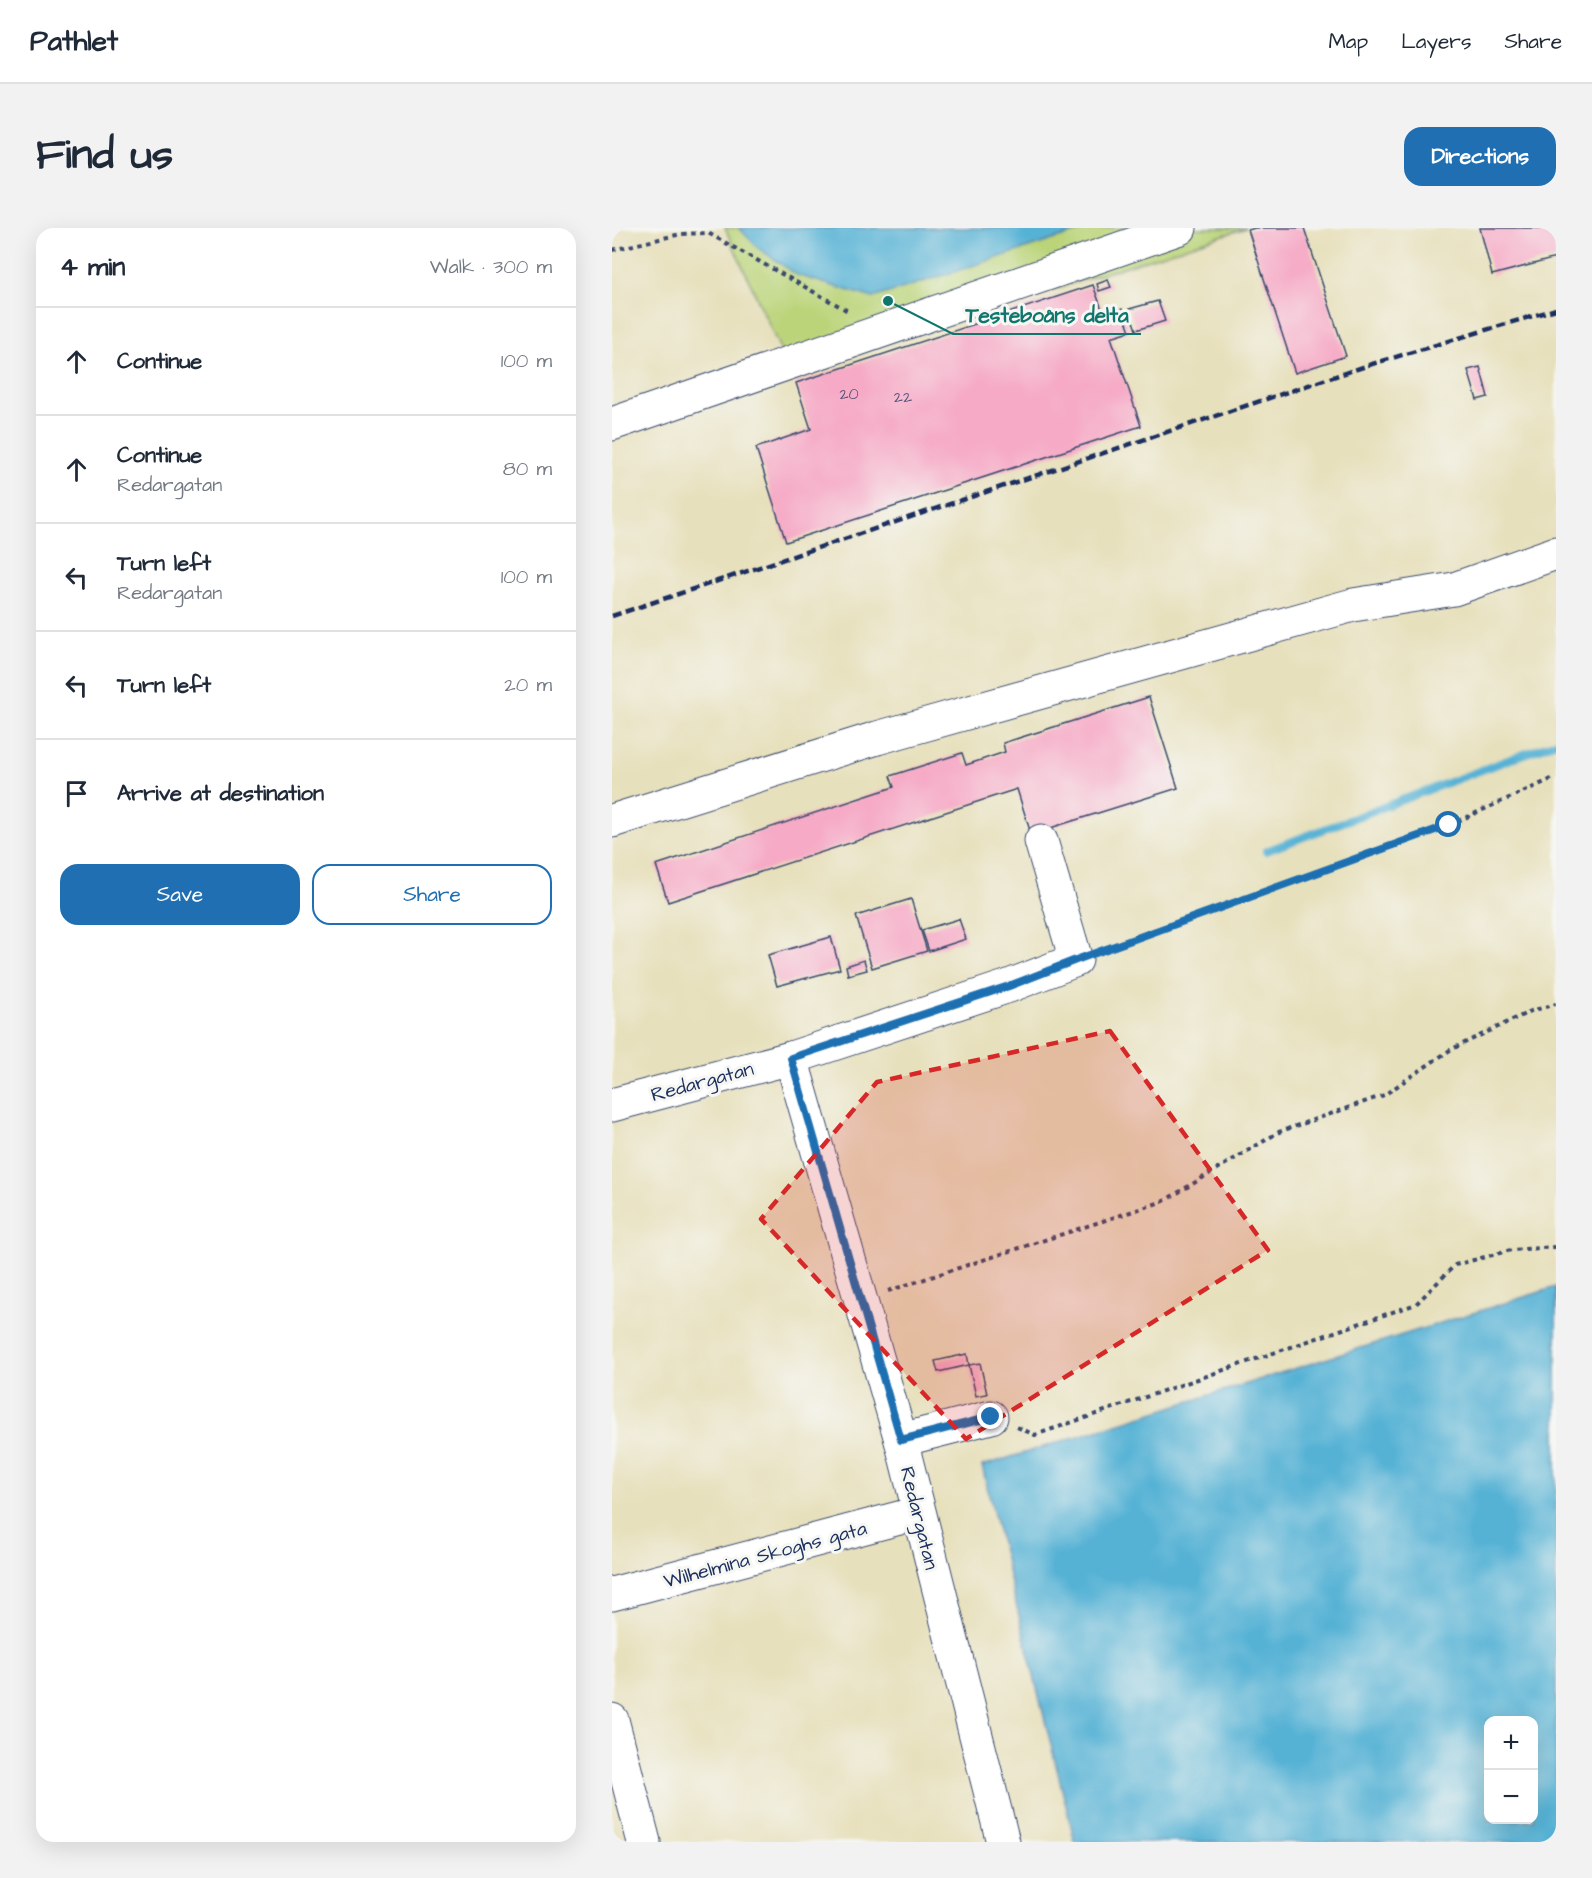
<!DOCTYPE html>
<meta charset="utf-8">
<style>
:root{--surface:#fff;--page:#f2f2f3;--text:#1f2937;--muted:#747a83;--line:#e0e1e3;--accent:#1f6fb2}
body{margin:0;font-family:"Architects Daughter",sans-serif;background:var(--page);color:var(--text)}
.controls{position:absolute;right:18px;bottom:18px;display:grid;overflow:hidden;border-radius:12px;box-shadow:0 6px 24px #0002}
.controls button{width:54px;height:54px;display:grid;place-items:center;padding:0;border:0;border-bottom:2px solid var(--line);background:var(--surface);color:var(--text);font:30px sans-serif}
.stop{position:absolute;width:18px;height:18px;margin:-14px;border:4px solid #1f6fb2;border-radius:50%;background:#fff}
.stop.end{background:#1f6fb2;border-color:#fff;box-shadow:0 2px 6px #0008}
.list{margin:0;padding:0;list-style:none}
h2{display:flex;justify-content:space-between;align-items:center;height:78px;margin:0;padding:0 24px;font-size:26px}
h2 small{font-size:20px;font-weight:400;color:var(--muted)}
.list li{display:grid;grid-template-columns:39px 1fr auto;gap:18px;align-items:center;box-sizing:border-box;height:108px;padding:0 24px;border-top:2px solid var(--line)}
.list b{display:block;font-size:22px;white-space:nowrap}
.list p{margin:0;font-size:20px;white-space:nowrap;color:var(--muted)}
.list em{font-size:20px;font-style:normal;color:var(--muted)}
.actions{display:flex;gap:12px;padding:18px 24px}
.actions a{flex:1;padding:14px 0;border:2px solid var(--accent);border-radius:18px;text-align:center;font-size:21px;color:var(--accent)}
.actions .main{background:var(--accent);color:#fff}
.icon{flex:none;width:33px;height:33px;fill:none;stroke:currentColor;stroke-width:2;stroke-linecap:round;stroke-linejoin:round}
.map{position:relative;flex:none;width:944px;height:1614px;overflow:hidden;border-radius:18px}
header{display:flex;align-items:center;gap:36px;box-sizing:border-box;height:84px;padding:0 30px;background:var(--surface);border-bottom:2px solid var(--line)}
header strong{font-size:28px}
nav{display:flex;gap:33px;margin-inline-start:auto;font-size:21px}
.intro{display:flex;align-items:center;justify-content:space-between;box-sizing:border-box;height:144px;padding:0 36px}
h1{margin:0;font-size:42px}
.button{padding:15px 27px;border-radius:18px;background:var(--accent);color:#fff;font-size:21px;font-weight:700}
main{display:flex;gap:36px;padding:0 36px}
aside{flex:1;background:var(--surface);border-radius:18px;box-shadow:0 6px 24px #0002}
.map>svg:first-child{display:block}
.green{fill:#bbd479;stroke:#6b826c;stroke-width:1.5}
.water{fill:#57b2d5;stroke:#39709a;stroke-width:1.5;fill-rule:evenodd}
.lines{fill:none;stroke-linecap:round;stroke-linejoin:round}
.stream{stroke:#57b2d5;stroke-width:8}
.building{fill:#f6aac6}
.minor-casing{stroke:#3a4a6c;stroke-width:35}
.path{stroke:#3a4a6c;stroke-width:4;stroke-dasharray:4.5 4.5;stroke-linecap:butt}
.minor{stroke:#fff;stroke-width:33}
.rail{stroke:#1b2f5e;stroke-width:4.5;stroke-dasharray:9 4.5;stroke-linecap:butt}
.route{stroke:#1f6fb2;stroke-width:8}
.marked{fill:#d62828;fill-opacity:0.2;stroke:#d62828;stroke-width:4.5;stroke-dasharray:12 8;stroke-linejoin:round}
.labels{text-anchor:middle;stroke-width:6;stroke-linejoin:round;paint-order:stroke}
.number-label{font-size:16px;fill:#524e78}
.street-label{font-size:20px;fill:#1b2f5e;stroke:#f6f6f2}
.leader{fill:none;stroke:#0f766e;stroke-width:2}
.callout-dot{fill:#0f766e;stroke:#f6f6f2;stroke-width:2}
.callout-label{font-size:21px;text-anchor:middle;font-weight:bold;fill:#0f766e;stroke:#f6f6f2;stroke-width:6;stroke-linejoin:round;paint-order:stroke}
</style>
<header>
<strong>Pathlet</strong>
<nav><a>Map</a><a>Layers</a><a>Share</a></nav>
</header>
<div class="intro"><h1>Find us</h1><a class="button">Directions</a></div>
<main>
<aside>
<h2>4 min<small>Walk · 300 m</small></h2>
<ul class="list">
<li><svg class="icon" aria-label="ahead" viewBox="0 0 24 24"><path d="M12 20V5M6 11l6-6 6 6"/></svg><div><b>Continue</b></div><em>100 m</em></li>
<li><svg class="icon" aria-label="ahead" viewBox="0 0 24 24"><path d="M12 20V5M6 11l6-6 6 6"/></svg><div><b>Continue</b><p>Redargatan</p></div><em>80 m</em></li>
<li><svg class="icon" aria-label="left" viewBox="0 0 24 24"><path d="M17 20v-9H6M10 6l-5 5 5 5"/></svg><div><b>Turn left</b><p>Redargatan</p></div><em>100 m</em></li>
<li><svg class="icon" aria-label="left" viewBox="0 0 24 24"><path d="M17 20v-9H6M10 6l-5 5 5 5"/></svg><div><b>Turn left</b></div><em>20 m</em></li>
<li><svg class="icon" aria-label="arrive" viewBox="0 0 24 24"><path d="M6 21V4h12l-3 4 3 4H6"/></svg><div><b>Arrive at destination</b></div></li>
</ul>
<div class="actions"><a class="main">Save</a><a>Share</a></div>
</aside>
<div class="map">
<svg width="944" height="1614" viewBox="0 0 944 1614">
<rect width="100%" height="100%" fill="#f6f6f2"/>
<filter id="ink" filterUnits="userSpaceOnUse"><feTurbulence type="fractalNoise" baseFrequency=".0167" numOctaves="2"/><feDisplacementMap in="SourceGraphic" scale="12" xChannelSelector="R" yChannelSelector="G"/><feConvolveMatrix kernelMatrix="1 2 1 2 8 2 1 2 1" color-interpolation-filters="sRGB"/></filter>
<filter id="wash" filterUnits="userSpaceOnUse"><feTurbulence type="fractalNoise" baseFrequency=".008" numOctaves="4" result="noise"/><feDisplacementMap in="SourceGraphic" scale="24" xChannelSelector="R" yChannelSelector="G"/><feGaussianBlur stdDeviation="1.35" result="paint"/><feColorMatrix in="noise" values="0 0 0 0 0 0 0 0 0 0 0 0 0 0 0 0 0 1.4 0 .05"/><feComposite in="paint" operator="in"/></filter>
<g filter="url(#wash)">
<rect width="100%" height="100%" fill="#e7e0bc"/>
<path class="green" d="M113,0H634L179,145Z"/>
<g class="water">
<path d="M127,0H478L261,70L185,47L146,20Z"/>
<path d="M944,1059V1614H463L370,1238ZM921,1492V1592H876V1492Z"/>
</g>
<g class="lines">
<path class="stream" d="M654,623L944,514"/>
</g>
<g id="blocks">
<g class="building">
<path d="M643,0H692L734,128L683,145L636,2Z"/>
<path d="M868,0H944V30L880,47Z"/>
<path d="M496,52L499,59L487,63L485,56Z"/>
<path d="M481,57L492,87L510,81L518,103L499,109L529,198L174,314L144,220L199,201L184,155Z"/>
<path d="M546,73L553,93L524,102L517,81Z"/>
<path d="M868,139L876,169L865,172L856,142Z"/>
<path d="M537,469L566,560L419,606L405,561L56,674L44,637L282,559L278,548L350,525L354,537L393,524L391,515Z"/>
<path d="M299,671L315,723L260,740L244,688Z"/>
<path d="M347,691L354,711L317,723L310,702Z"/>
<path d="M219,709L228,741L165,758L156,727Z"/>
<path d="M252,732L255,742L236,747L234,738Z"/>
<path d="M355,1126L357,1137L326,1144L323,1133Z"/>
<path d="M368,1135L375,1166L364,1168L357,1137Z"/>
</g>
</g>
</g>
<g filter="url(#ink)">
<use href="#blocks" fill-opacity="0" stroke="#3a4a6c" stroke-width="1.5"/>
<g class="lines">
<defs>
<g id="minor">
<path d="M0,196L568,0"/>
<path d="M0,593L265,510L741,377L842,361L944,325"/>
<path d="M179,830L289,1212L391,1614"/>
<path d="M0,877L179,830L397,758L464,732L429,613"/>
<path d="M289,1212L379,1189"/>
<path d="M0,1366L306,1285"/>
<path d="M0,1492L32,1614"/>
</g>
</defs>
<use href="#minor" class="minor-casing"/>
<g class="path">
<path d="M0,22L69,6L96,5L238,84"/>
<path d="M490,722L837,597L944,549"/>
<path d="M276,1063L552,973L667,904L772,867L838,822L919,783L944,776"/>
<path d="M405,1199L423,1207L804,1076L843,1037L899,1022L944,1019"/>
</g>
<use href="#minor" class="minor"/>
<path class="rail" d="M0,388L757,137L944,81"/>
</g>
</g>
<g class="lines" filter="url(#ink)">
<path class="route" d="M379,1189L289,1212L179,830L397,758L464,732L837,597"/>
</g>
<path class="marked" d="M498,803L656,1022L354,1211L149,991L265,854Z"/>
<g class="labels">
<g class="number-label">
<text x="237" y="171">20</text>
<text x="291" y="174">22</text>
</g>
<g class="street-label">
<text transform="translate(90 853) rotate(-15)" y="7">Redargatan</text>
<text transform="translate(308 1290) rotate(76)" y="7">Redargatan</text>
<text transform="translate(153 1326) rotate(-15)" y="7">Wilhelmina Skoghs gata</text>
</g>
</g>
<path class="leader" d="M276 73L341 106H529"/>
<circle class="callout-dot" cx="276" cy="73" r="6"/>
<g class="callout-label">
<text x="435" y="94">Testeboåns delta</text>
</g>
</svg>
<div class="controls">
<button>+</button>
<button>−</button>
</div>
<div class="stop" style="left:837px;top:597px"></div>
<div class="stop end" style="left:379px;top:1189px"></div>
</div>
</main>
